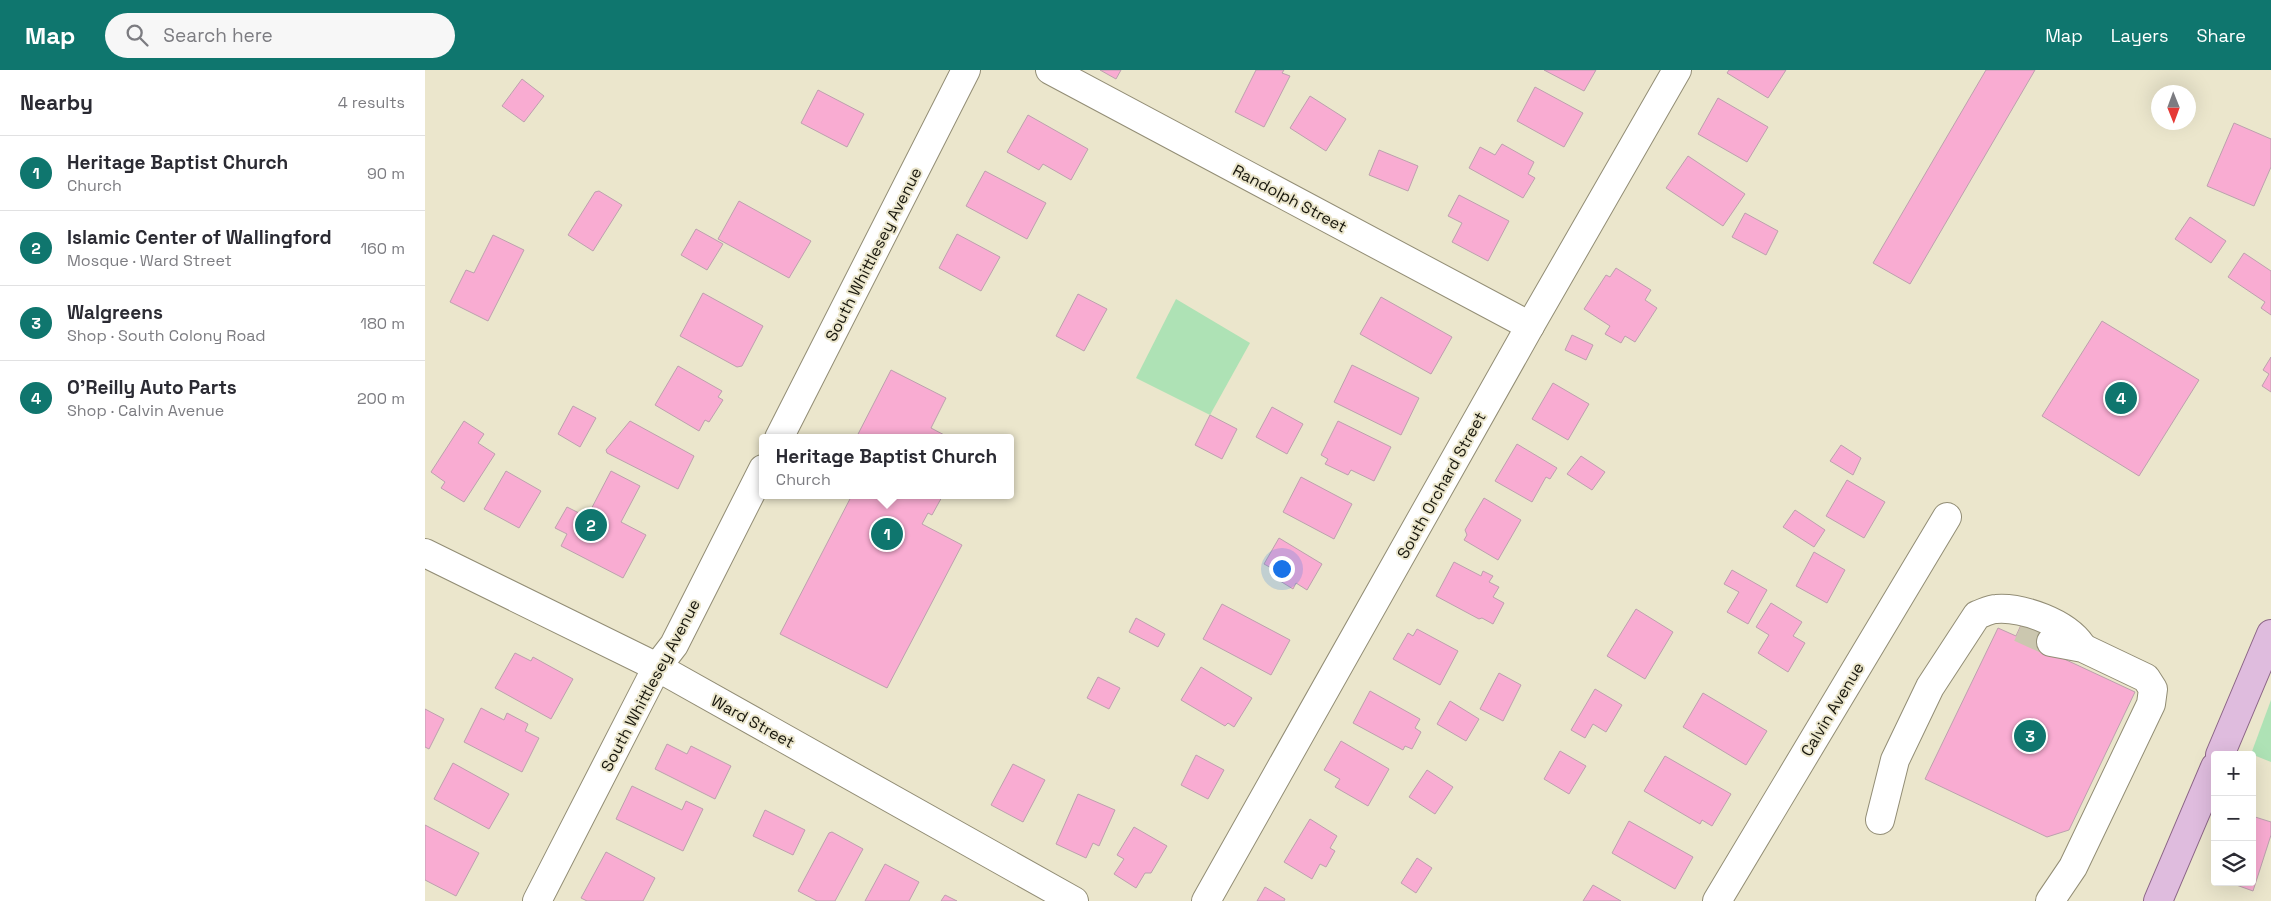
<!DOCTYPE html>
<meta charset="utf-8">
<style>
:root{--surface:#fff;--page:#f7f7f7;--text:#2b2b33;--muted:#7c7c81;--line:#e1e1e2;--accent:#0f766e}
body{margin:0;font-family:"Space Grotesk",sans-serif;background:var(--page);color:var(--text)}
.controls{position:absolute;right:15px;bottom:15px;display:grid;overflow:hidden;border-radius:5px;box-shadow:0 5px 20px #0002}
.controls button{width:45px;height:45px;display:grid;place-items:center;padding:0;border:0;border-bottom:1px solid var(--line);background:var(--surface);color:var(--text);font:25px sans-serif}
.compass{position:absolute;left:1726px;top:15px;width:45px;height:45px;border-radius:50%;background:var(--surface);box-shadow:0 5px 20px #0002;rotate:179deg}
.you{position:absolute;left:856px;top:498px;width:18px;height:18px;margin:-12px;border:4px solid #fff;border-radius:50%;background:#1a73e8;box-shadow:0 0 0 8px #1a73e833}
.badge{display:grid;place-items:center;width:32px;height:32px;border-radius:50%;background:var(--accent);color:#fff;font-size:16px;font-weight:700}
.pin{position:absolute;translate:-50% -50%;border:2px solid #fff;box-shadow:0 1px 5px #0006}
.popup{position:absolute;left:334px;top:364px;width:255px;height:65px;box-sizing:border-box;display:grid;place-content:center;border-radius:5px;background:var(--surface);filter:drop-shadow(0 1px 4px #0005);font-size:16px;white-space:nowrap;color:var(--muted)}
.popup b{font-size:19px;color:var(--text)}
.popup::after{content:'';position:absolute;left:50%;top:100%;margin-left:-10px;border:10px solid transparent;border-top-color:var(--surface)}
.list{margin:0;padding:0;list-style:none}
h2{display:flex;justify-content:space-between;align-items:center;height:65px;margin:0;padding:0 20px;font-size:21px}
h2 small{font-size:16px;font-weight:400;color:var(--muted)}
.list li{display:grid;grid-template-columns:32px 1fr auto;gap:15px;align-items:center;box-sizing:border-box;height:75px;padding:0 20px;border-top:1px solid var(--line)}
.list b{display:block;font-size:19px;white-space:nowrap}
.list p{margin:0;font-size:16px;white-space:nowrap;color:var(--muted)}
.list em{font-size:16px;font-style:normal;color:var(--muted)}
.icon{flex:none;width:28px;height:28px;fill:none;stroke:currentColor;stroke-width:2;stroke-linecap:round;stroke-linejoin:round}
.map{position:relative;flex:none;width:1846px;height:831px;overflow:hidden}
header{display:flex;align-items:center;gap:30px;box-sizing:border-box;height:70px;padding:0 25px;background:var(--accent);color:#fff}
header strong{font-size:24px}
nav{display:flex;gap:28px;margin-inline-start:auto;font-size:18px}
.search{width:350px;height:45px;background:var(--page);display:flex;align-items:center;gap:12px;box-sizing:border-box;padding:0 18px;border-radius:28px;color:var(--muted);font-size:19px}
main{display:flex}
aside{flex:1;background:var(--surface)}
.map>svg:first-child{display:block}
.green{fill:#aee2b5}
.building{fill:#f9acd2;stroke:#bca1ad}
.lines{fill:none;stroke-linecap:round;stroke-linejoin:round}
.minor-tunnel{stroke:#cbc7af;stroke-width:28;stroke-dasharray:28 14;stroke-linecap:butt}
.minor-casing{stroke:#928d75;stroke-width:30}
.major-casing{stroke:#8b6586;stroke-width:30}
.minor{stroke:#fff;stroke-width:28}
.major{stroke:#dfbcde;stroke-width:28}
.labels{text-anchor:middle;stroke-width:4;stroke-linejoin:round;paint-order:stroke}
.street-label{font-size:16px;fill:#17160c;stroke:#ebe6cc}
</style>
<header>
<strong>Map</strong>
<div class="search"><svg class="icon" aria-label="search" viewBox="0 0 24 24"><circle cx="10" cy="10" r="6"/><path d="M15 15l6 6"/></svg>Search here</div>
<nav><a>Map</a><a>Layers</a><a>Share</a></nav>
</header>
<main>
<aside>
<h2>Nearby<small>4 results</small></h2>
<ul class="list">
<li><span class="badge">1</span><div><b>Heritage Baptist Church</b><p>Church</p></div><em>90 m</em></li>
<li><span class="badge">2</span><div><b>Islamic Center of Wallingford</b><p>Mosque · Ward Street</p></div><em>160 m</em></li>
<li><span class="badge">3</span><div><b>Walgreens</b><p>Shop · South Colony Road</p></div><em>180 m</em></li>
<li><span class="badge">4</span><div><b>O'Reilly Auto Parts</b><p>Shop · Calvin Avenue</p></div><em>200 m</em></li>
</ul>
</aside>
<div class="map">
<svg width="1846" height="831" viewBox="0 0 1846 831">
<rect width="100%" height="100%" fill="#ebe6cc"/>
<g class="green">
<path d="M751,229L825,273L785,345L711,308Z"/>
<path d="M1846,630V692L1826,684Z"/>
</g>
<g class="building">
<path d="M675,0H696L691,9Z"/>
<path d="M831,0H859L857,3L865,6L839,57L810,42Z"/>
<path d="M1119,0H1171L1159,21Z"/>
<path d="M1304,0H1361L1343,28L1302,3Z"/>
<path d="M1561,0H1610L1485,214L1448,193Z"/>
<path d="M97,9L119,26L99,52L77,36Z"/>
<path d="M1110,17L1158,43L1139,77L1092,51Z"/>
<path d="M393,20L439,44L422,77L376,53Z"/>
<path d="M885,26L921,49L901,81L865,58Z"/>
<path d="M1293,28L1343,57L1322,92L1273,64Z"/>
<path d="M603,45L663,79L646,110L618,94L614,100L582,82Z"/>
<path d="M1809,53L1846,69V97L1829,136L1782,116Z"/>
<path d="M1077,74L1109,92L1103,104L1110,108L1098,128L1044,98L1055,77L1070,85Z"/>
<path d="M954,80L993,96L983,121L944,105Z"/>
<path d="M1263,86L1320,124L1298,156L1241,118Z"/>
<path d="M560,101L621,133L602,169L541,136Z"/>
<path d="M174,121L197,135L168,181L143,165L170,122Z"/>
<path d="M1034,125L1084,151L1063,191L1027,172L1037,153L1023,146Z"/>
<path d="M314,131L386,171L364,208L293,169Z"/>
<path d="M1320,143L1353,161L1341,185L1307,167Z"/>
<path d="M1765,147L1801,171L1786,193L1750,169Z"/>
<path d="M271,159L298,174L282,200L256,185Z"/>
<path d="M532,164L575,187L556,221L514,198Z"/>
<path d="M68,165L99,180L63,251L25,232L41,200L49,203Z"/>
<path d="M1819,183L1846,201V245L1836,238L1840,232L1803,207Z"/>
<path d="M1191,198L1226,220L1220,230L1232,238L1210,272L1200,266L1196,273L1180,264L1185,256L1159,239L1181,205L1185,207Z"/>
<path d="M278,223L338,256L317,296L312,297L255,266Z"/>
<path d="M653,224L682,239L659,281L631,266Z"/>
<path d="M956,227L1027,267L1006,304L935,264Z"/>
<path d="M1677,251L1774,310L1714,406L1617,346Z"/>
<path d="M1147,265L1168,275L1161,290L1140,280Z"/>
<path d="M1846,287V322L1837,316L1844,304L1838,300Z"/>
<path d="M927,295L994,328L976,365L909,332Z"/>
<path d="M253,296L297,321L293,327L298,330L284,352L280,350L274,361L230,335Z"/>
<path d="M466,300L521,328L506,358L525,368H431Z"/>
<path d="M1128,313L1164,334L1143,370L1107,349Z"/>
<path d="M148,336L171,348L155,377L133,364Z"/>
<path d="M847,337L878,354L862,384L831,367Z"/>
<path d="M785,345L812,359L797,389L770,375Z"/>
<path d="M39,351L59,364L53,373L70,384L39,432L16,418L20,412L6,402Z"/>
<path d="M205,351L269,386L253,419L182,383L181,380Z"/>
<path d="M913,351L966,377L949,411L926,400L923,405L900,394L903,389L896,385Z"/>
<path d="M1092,374L1132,398L1125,409L1121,407L1107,432L1070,411Z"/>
<path d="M1416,375L1436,388L1428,405L1405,391Z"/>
<path d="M1156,386L1180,402L1167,420L1142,404Z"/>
<path d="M81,401L116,421L94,458L59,439Z"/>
<path d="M186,401L215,416L196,452L221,465L198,508L136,476L142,464L130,458L142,437L162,447Z"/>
<path d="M876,407L927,434L909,469L858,442Z"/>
<path d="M1422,410L1460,432L1439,468L1401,446Z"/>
<path d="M427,425H518L507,445L503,443L497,454L537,475L462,618L355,564Z"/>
<path d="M1059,428L1096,450L1073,490L1039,470L1042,465L1040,460Z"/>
<path d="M1370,440L1400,460L1389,477L1358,457Z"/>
<path d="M854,468L897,494L882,520L871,513L868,519L847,506L850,500L839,494Z"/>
<path d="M1389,482L1420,500L1402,533L1371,516Z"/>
<path d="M1029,492L1056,506L1058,501L1068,506L1064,512L1074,517L1068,527L1079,533L1068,554L1057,548L1054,549L1011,526Z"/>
<path d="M1307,500L1342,520L1323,554L1302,542L1314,522L1299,514Z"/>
<path d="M1346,533L1377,552L1368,566L1380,573L1363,602L1333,583L1344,565L1331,557Z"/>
<path d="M797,534L865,570L846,605L778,569Z"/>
<path d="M1211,539L1248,562L1220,609L1182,586Z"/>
<path d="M1601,544L1633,558L1622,581L1710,622L1644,760L1622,767L1500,709L1573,558L1591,566Z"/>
<path d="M711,548L740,564L733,577L704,562Z"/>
<path d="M992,559L1033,581L1015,615L968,589L983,563L988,566Z"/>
<path d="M90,583L106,591L108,587L148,609L126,649L70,618Z"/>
<path d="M776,597L827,628L809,657L803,653L800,656L756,630Z"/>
<path d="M1074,603L1096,615L1078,651L1055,639Z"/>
<path d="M673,607L695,618L684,639L662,628Z"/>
<path d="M1170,619L1197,635L1181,662L1168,654L1160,668L1146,660Z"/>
<path d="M945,621L995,649L990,658L996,662L987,679L980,676L978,680L928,653Z"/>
<path d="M1278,623L1342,661L1321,695L1258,657Z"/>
<path d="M1025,631L1054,649L1041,671L1012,654Z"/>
<path d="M56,638L79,650L82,643L103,654L100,661L114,668L97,702L39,672Z"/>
<path d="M0,639L19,649L4,679L0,677Z"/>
<path d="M916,671L964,699L943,736L910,717L915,709L899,700Z"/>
<path d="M242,674L262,684L266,676L306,696L290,729L230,699Z"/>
<path d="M1135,681L1161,696L1144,724L1119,709Z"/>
<path d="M771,685L799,700L783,729L756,715Z"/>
<path d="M1240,686L1306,724L1287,756L1277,750L1275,754L1219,721Z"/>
<path d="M28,693L84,724L64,759L9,729Z"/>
<path d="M588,694L620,710L598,752L566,735Z"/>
<path d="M1002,700L1028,717L1010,744L984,727Z"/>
<path d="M207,716L257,740L261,731L278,739L258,781L191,749Z"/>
<path d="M653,724L690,740L674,776L668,773L661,788L631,774Z"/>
<path d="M340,740L380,760L368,785L328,766Z"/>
<path d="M1827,746L1846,752V765L1828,821L1803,812H1827Z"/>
<path d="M885,749L912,766L905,778L910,781L901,797L895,794L887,809L859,792Z"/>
<path d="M1204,751L1268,787L1250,819L1187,783Z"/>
<path d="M0,755L54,783L31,826L0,810Z"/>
<path d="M709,757L742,776L726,803H720L711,818L689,804L699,789L692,785Z"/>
<path d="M407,762L438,779L410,831H392L373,821L404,763Z"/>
<path d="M181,782L230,808L218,831H162L156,828Z"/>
<path d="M992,788L1007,798L991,823L976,813Z"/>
<path d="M460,794L494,812L484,831H440Z"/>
<path d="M1168,815L1196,831H1158Z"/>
<path d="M840,817L860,829L859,831H832Z"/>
<path d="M520,825L532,831H516Z"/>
</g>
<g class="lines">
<path class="minor-tunnel" d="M1595,558L1626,572"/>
<defs>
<g id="minor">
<path d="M625,0L1105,256"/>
<path d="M354,368L541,0"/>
<path d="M0,483L232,597L649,831"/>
<path d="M1455,750L1470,690L1505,617L1552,545C1558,543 1565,539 1571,539C1598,537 1641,553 1656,575"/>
<path d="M112,831L232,597L249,575L338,399"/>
<path d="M781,831L1105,256L1252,0"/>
<path d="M1292,831L1522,447"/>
<path d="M1625,831L1648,797L1726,634L1728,619L1721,608L1658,578L1626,572"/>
</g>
<g id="major">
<path d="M1795,685L1846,564"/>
<path d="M1733,831L1790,697"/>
</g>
</defs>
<use href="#minor" class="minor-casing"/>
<use href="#major" class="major-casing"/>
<use href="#minor" class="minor"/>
<use href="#major" class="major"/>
</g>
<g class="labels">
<g class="street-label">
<text transform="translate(865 128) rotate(28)" y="6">Randolph Street</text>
<text transform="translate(448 184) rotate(-63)" y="6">South Whittlesey Avenue</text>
<text transform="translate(1016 415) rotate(-61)" y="6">South Orchard Street</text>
<text transform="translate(225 615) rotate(-62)" y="6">South Whittlesey Avenue</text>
<text transform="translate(1407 639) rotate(-59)" y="6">Calvin Avenue</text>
<text transform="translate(328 651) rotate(29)" y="6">Ward Street</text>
</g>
</g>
</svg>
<div class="controls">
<button>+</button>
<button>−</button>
<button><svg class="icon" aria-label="layers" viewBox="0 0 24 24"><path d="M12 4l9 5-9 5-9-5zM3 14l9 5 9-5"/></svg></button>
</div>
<svg class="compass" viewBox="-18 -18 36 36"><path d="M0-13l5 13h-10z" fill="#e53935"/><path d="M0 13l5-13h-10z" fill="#7c7c81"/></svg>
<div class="you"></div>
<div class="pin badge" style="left:462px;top:464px">1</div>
<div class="popup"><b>Heritage Baptist Church</b>Church</div>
<div class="pin badge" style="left:166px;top:455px">2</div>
<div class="pin badge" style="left:1605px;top:666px">3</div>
<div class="pin badge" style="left:1696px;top:328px">4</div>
</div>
</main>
